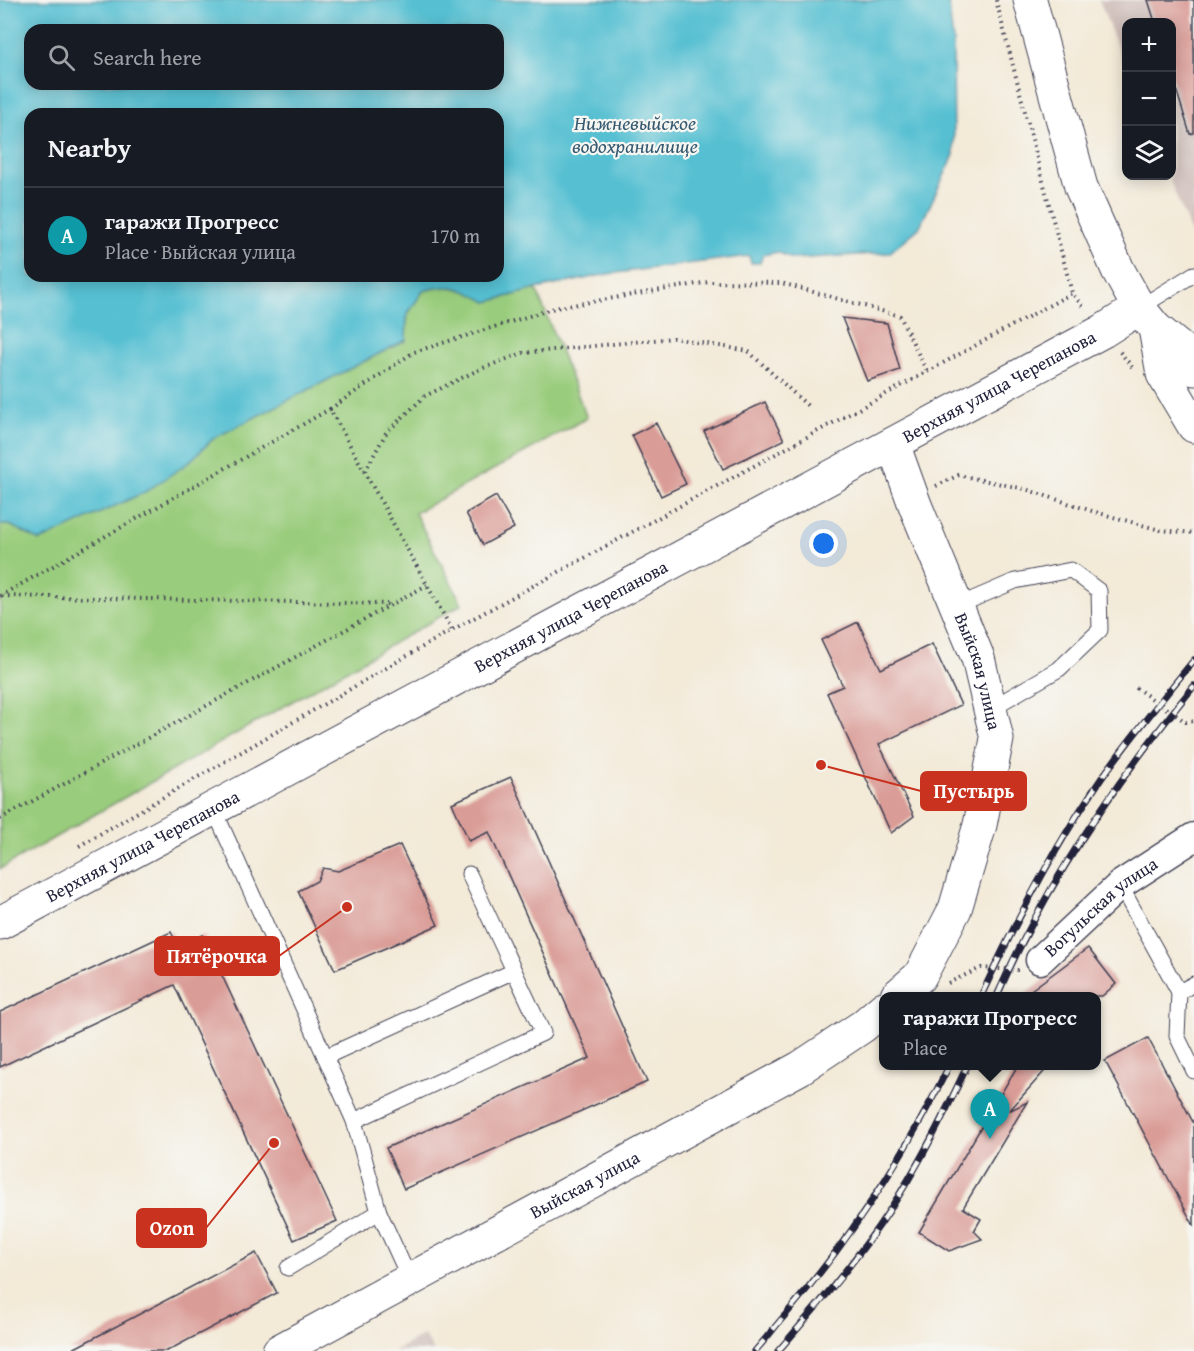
<!DOCTYPE html>
<meta charset="utf-8">
<style>
:root{--surface:#171b24;--page:#20242c;--text:#f1f3f6;--muted:#9ea1a6;--line:#363941;--accent:#c8321e}
body{margin:0;font-family:"Gentium Book Plus",serif;background:var(--page);color:var(--text)}
.controls{position:absolute;right:18px;top:18px;display:grid;overflow:hidden;border-radius:12px;box-shadow:0 3px 15px #0003}
.controls button{width:54px;height:54px;display:grid;place-items:center;padding:0;border:0;border-bottom:2px solid var(--line);background:var(--surface);color:var(--text);font:30px sans-serif}
.you{position:absolute;left:824px;top:544px;width:21px;height:21px;margin:-15px;border:4px solid #fff;border-radius:50%;background:#1a73e8;box-shadow:0 0 0 9px #1a73e833}
.badge{display:grid;place-items:center;width:39px;height:39px;border-radius:50%;background:var(--accent);color:#fff;font-size:20px;font-weight:700}
.pin{position:absolute;translate:-50% -50px;filter:drop-shadow(0 2px 3px #0008)}
.pin::after{content:'';position:absolute;top:32px;width:21px;height:18px;background:inherit;clip-path:polygon(0 0,100% 0,50% 100%)}
.popup{position:absolute;left:879px;top:992px;width:222px;height:78px;box-sizing:border-box;display:grid;place-content:center;border-radius:12px;background:var(--surface);filter:drop-shadow(0 2px 4px #0005);font-size:20px;white-space:nowrap;color:var(--muted)}
.popup b{font-size:22px;color:var(--text)}
.popup::after{content:'';position:absolute;left:50%;top:100%;margin-left:-12px;border:12px solid transparent;border-top-color:var(--surface)}
.list{margin:0;padding:0;list-style:none}
h2{display:flex;justify-content:space-between;align-items:center;height:78px;margin:0;padding:0 24px;font-size:26px}
h2 small{font-size:20px;font-weight:400;color:var(--muted)}
.list li{display:grid;grid-template-columns:39px 1fr auto;gap:18px;align-items:center;box-sizing:border-box;height:96px;padding:0 24px;border-top:2px solid var(--line)}
.list b{display:block;font-size:22px;white-space:nowrap}
.list p{margin:0;font-size:20px;white-space:nowrap;color:var(--muted)}
.list em{font-size:20px;font-style:normal;color:var(--muted)}
.icon{flex:none;width:33px;height:33px;fill:none;stroke:currentColor;stroke-width:2;stroke-linecap:round;stroke-linejoin:round}
.map{position:relative;flex:none;width:1194px;height:1351px;overflow:hidden}
.search{position:absolute;background:var(--surface);box-shadow:0 3px 15px #0003;left:24px;top:24px;width:480px;height:66px;display:flex;align-items:center;gap:15px;box-sizing:border-box;padding:0 21px;border-radius:18px;color:var(--muted);font-size:22px}
.panel{position:absolute;background:var(--surface);box-shadow:0 3px 15px #0003;left:24px;top:108px;width:480px;height:174px;border-radius:18px}
.map>svg:first-child{display:block}
.industrial{fill:#d0c0bb}
.green{fill:#99cc7c;stroke:#5e775c;stroke-width:1.5}
.water{fill:#56c0d2;stroke:#3c7186;stroke-width:1.5;fill-rule:evenodd}
.building{fill:#da9c97}
.lines{fill:none;stroke-linecap:round;stroke-linejoin:round}
.lane-casing{stroke:#414053;stroke-width:17}
.street-casing{stroke:#414053;stroke-width:31}
.primary-casing{stroke:#414053;stroke-width:35}
.path{stroke:#414053;stroke-width:4;stroke-dasharray:1.5 4.5;stroke-linecap:butt}
.lane{stroke:#fff;stroke-width:15}
.street{stroke:#fff;stroke-width:28}
.primary{stroke:#fff;stroke-width:33}
.rail-casing{stroke:#22223b;stroke-width:7}
.rail{stroke:#f6f6f2;stroke-width:4.5;stroke-dasharray:14;stroke-linecap:butt}
.labels{text-anchor:middle;stroke-width:4.5;stroke-linejoin:round;paint-order:stroke}
.street-label{font-size:18px;fill:#22223b;stroke:#f6f6f2}
.water-label{font-size:20px;font-style:italic;fill:#345970;stroke:#f6f6f2}
.leader{fill:none;stroke:#c8321e;stroke-width:2}
.callout-dot{fill:#c8321e;stroke:#f6f6f2;stroke-width:2}
.callout{fill:#c8321e;stroke:#c8321e;stroke-width:2}
.callout-label{font-size:20px;text-anchor:middle;font-weight:bold;fill:#fff}
</style>
<div class="map">
<svg width="1194" height="1351" viewBox="0 0 1194 1351">
<rect width="100%" height="100%" fill="#f6f6f2"/>
<filter id="ink" filterUnits="userSpaceOnUse"><feTurbulence type="fractalNoise" baseFrequency=".0167" numOctaves="2"/><feDisplacementMap in="SourceGraphic" scale="12" xChannelSelector="R" yChannelSelector="G"/><feConvolveMatrix kernelMatrix="1 2 1 2 8 2 1 2 1" color-interpolation-filters="sRGB"/></filter>
<filter id="wash" filterUnits="userSpaceOnUse"><feTurbulence type="fractalNoise" baseFrequency=".008" numOctaves="4" result="noise"/><feDisplacementMap in="SourceGraphic" scale="24" xChannelSelector="R" yChannelSelector="G"/><feGaussianBlur stdDeviation="1.35" result="paint"/><feColorMatrix in="noise" values="0 0 0 0 0 0 0 0 0 0 0 0 0 0 0 0 0 1.4 0 .05"/><feComposite in="paint" operator="in"/></filter>
<g filter="url(#wash)">
<rect width="100%" height="100%" fill="#f3ead8"/>
<g class="industrial">
<path d="M1099,0H1194V234L1192,235L1168,176H1172V22H1126V69Z"/>
<path d="M424,1335L434,1351H394Z"/>
</g>
<path class="green" d="M445,285L470,292L487,302L536,289L587,418L415,513L462,604L0,869V525H10L40,541L188,463L214,438L406,340L407,315L423,291Z"/>
<path class="water" d="M0,0H948L953,41L954,155L919,228L889,253L792,259L778,252L763,255L760,263H751L749,256L608,274L536,289L487,302C461,287 452,283 423,291L407,315L406,340L214,438L188,463L145,492L40,541L10,525H0ZM30,30H498V84H30ZM30,114H498V276H30Z"/>
<g id="blocks">
<g class="building">
<path d="M1148,0H1194V133L1190,134L1172,76V22H1155Z"/>
<path d="M842,318L887,323L900,370L867,381Z"/>
<path d="M765,402L784,440L723,469L704,431Z"/>
<path d="M656,423L686,484L661,496L632,435Z"/>
<path d="M496,496L514,528L483,545L466,513Z"/>
<path d="M858,622L881,669L932,644L961,705L879,744L914,816L891,833L827,693L843,686L821,640Z"/>
<path d="M511,777L647,1082L404,1189L386,1148L590,1058L489,832L469,841L452,803Z"/>
<path d="M400,845L438,925L335,970L298,891L317,881L323,868L338,871Z"/>
<path d="M171,932L178,946L203,935L337,1221L294,1240L174,985L0,1067V1012Z"/>
<path d="M1088,948L1116,984L1102,996H1023Z"/>
<path d="M1148,1038L1194,1124V1226L1105,1061Z"/>
<path d="M1018,1065H1050L1009,1111L1027,1102L963,1208L981,1219L974,1231L982,1239L949,1251L919,1232Z"/>
<path d="M256,1253L277,1293L167,1351H69Z"/>
</g>
</g>
</g>
<g filter="url(#ink)">
<use href="#blocks" fill-opacity="0" stroke="#414053" stroke-width="1.5"/>
<g class="lines">
<defs>
<g id="lane">
<path d="M1139,308L1194,274"/>
<path d="M957,606L1015,581L1071,570L1099,591L1100,630L1059,669L990,709"/>
<path d="M213,807L354,1121L379,1212L410,1280"/>
<path d="M1120,885L1179,992L1177,1036L1194,1071"/>
<path d="M1179,992L1194,984"/>
<path d="M325,1057L514,971"/>
<path d="M354,1121L543,1033L469,874"/>
<path d="M288,1268L379,1212"/>
</g>
<g id="street">
<path id="s1" d="M1040,960L1120,885L1194,837"/>
</g>
<g id="primary">
<path d="M1030,0L1081,187L1118,270L1139,308L1155,328L1183,351L1194,369"/>
<path d="M1155,328L1163,374L1194,426"/>
<path id="s2" d="M893,444L915,505L978,658L997,739L980,825L955,909L920,976L897,996"/>
<path id="s3" d="M0,923L1103,331L1139,308"/>
<path id="s4" d="M279,1351L800,1068L863,1026L884,1008"/>
</g>
</defs>
<use href="#lane" class="lane-casing"/>
<use href="#street" class="street-casing"/>
<use href="#primary" class="primary-casing"/>
<g class="path">
<path d="M996,0L1072,293L1085,309"/>
<path d="M1120,352L1132,367"/>
<path d="M330,409L414,352L555,308L709,282L781,283L900,316L927,372"/>
<path d="M365,471L386,433L425,396L478,370L523,353L673,338L748,351L810,408"/>
<path d="M936,486L959,475L1025,489L1092,511L1160,530L1194,533"/>
<path d="M0,596L330,409L452,630"/>
<path d="M2,596L390,604"/>
<path d="M1136,688L1186,722L1194,721"/>
<path d="M0,819L427,585"/>
<path d="M79,846L452,630L1072,293"/>
<path d="M948,983L981,968L1018,970"/>
</g>
<use href="#lane" class="lane"/>
<use href="#street" class="street"/>
<use href="#primary" class="primary"/>
<defs>
<g id="rail">
<path d="M981,996C1016,921 1054,847 1101,779C1130,738 1162,699 1194,660"/>
<path d="M997,996C1046,883 1116,781 1194,686"/>
<path d="M755,1351C766,1339 776,1325 787,1313C852,1237 905,1155 949,1066"/>
<path d="M778,1351C817,1307 857,1260 889,1211C919,1165 944,1116 967,1066"/>
</g>
</defs>
<use href="#rail" class="rail-casing"/>
<use href="#rail" class="rail"/>
</g>
</g>
<g class="labels">
<g class="street-label">
<text dy="6" stroke="none"><textPath href="#s3" startOffset="1134">Верхняя улица Черепанова</textPath></text>
<text dy="6" stroke="none"><textPath href="#s3" startOffset="648">Верхняя улица Черепанова</textPath></text>
<text dy="6" stroke="none"><textPath href="#s2" startOffset="243">Выйская улица</textPath></text>
<text dy="6" stroke="none"><textPath href="#s3" startOffset="162">Верхняя улица Черепанова</textPath></text>
<text dy="6" stroke="none"><textPath href="#s1" startOffset="81">Вогульская улица</textPath></text>
<text dy="6" stroke="none"><textPath href="#s4" startOffset="348">Выйская улица</textPath></text>
</g>
<g class="water-label">
<text x="635" y="130">Нижневыйское<tspan x="635" dy="23">водохранилище</tspan></text>
</g>
</g>
<path class="leader" d="M821 765L921 791M347 907L279 956M274 1143L206 1228"/>
<g class="callout-dot">
<circle cx="821" cy="765" r="6"/>
<circle cx="347" cy="907" r="6"/>
<circle cx="274" cy="1143" r="6"/>
</g>
<g class="callout">
<rect x="921" y="772" width="105" height="38" rx="6"/>
<rect x="155" y="937" width="124" height="38" rx="6"/>
<rect x="137" y="1209" width="69" height="38" rx="6"/>
</g>
<g class="callout-label">
<text x="974" y="798">Пустырь</text>
<text x="217" y="963">Пятёрочка</text>
<text x="172" y="1235">Ozon</text>
</g>
</svg>
<div class="controls">
<button>+</button>
<button>−</button>
<button><svg class="icon" aria-label="layers" viewBox="0 0 24 24"><path d="M12 4l9 5-9 5-9-5zM3 14l9 5 9-5"/></svg></button>
</div>
<div class="you"></div>
<div class="pin badge" style="left:990px;top:1139px;background:#0f9aa8">A</div>
<div class="popup"><b>гаражи Прогресс</b>Place</div>
<div class="search"><svg class="icon" aria-label="search" viewBox="0 0 24 24"><circle cx="10" cy="10" r="6"/><path d="M15 15l6 6"/></svg>Search here</div>
<section class="panel">
<h2>Nearby<small></small></h2>
<ul class="list">
<li><span class="badge" style="background:#0f9aa8">A</span><div><b>гаражи Прогресс</b><p>Place · Выйская улица</p></div><em>170 m</em></li>
</ul>
</section>
</div>
